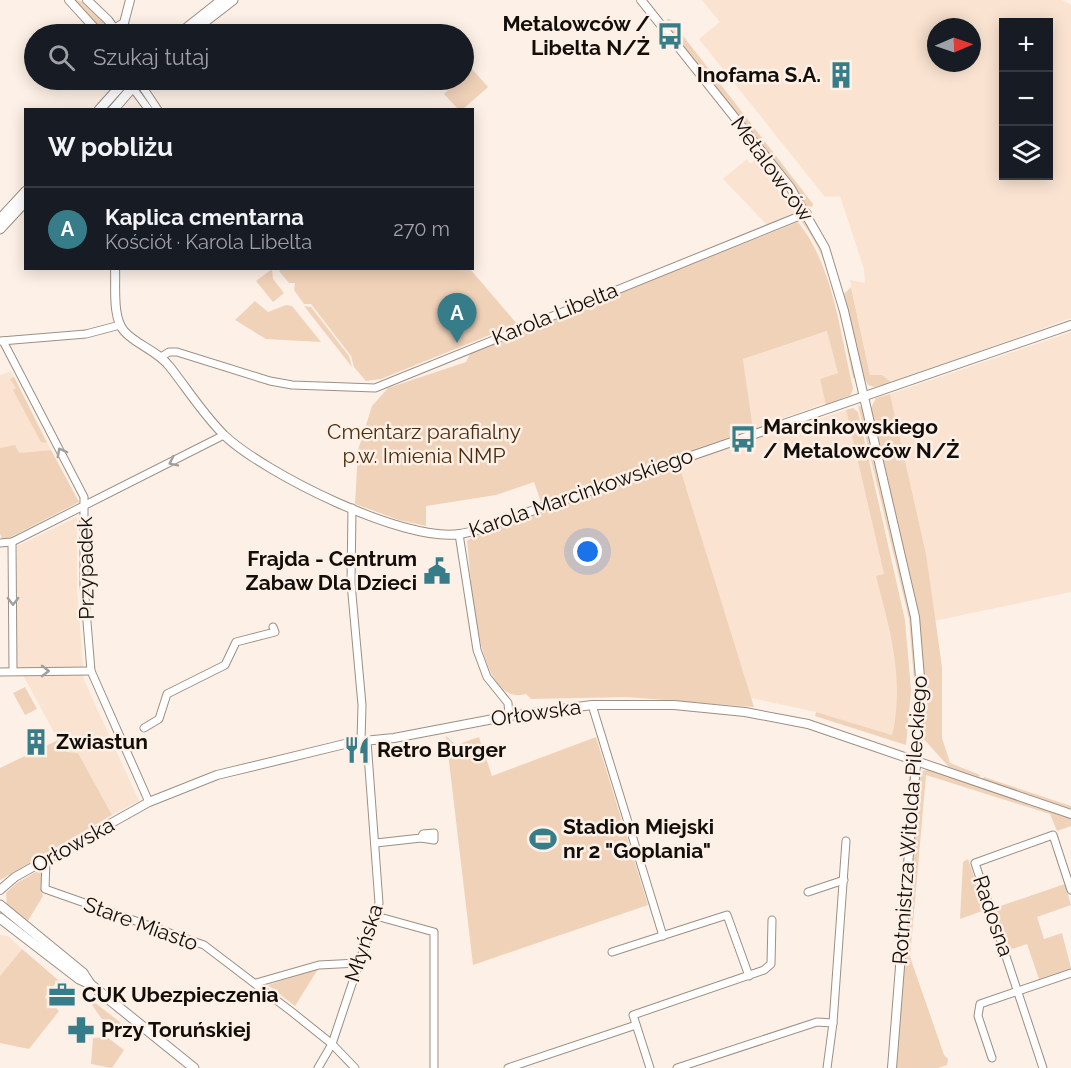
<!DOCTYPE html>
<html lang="pl">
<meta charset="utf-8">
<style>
:root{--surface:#171b24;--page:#242831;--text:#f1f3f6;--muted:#9ea1a6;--line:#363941;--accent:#377d89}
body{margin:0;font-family:Raleway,sans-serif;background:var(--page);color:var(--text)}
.controls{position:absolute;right:18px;top:18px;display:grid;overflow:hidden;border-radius:0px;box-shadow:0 3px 15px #0003}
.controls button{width:54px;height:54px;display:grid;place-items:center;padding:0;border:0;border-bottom:2px solid var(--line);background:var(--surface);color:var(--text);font:30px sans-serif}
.compass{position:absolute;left:927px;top:18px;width:54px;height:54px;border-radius:50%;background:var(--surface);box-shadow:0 3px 15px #0003;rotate:88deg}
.you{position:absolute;left:588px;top:552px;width:21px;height:21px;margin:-15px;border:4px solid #fff;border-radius:50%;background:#1a73e8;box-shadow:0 0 0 9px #1a73e833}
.badge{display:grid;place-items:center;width:39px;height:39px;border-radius:50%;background:var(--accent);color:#fff;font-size:20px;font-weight:700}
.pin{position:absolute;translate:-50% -50px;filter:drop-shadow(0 2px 3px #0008)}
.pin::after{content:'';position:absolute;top:32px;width:21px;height:18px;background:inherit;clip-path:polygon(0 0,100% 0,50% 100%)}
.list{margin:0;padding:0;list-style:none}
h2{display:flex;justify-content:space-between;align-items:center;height:78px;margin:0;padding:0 24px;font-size:26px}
h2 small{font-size:20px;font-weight:400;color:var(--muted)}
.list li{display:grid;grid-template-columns:39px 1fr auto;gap:18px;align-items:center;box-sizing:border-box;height:84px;padding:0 24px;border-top:2px solid var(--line)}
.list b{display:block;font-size:22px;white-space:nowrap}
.list p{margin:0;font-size:20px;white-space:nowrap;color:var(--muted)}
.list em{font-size:20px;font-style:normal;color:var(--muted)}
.icon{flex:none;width:33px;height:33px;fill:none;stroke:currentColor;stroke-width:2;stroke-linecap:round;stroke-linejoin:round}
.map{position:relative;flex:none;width:1071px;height:1068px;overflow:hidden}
.search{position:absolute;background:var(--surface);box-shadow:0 3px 15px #0003;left:24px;top:24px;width:450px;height:66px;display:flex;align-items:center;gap:15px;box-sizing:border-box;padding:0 21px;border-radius:33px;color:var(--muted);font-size:22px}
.panel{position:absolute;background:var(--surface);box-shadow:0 3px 15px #0003;left:24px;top:108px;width:450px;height:162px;border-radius:0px}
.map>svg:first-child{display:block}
.built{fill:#fae3d1;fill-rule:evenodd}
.green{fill:#f0d2b9}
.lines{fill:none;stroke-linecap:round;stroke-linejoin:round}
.minor-casing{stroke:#9d8f83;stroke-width:9}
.tertiary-casing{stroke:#9d8f83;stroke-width:10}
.secondary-casing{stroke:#9d8f83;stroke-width:11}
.minor{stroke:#fff;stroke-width:7}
.tertiary{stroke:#fff;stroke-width:8}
.secondary{stroke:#fff;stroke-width:9}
.oneway{stroke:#a19f9d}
.labels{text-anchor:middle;stroke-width:5;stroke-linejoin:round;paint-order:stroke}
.poi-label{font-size:21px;font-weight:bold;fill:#130e0a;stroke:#fdf0e6;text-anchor:start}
.street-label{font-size:21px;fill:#130e0a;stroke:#fdf0e6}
.park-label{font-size:21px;fill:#4c2d0f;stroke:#fdf0e6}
</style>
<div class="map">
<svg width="1071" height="1068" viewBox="0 0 1071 1068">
<rect width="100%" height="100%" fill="#fdf0e6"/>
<g class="built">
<path d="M702,0H1062L1071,5V318L892,383L870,375L850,280L865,283L864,269L840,196L825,197L699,39L720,22ZM1004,22H1048V176H1004ZM936,27H972V63H936Z"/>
<path d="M747,159L750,164L755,160L795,213L767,225L723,179Z"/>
<path d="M828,331L838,373L820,379L826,403L753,429L743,359Z"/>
<path d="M1071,332V592L934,621L926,554L890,394Z"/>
<path d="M11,371L51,450L0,455V375Z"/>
<path d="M846,410L884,574L877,577L897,664L898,699L892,735L816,712L751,698L679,465Z"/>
<path d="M77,517V587L84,680L139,801L112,815L78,753L69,752L62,747L17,664V546Z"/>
<path d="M0,935L8,936L22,949L0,976Z"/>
</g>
<g class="green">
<path d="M75,0C90,0 106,23 114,34H104Z"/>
<path d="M667,19H670L813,204L812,207L807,206L667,27Z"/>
<path d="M472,69L488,87L463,109H458L444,94Z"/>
<path d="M801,221H805C834,269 844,324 857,378H853C842,327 835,263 801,221Z"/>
<path d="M798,222C834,267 840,334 853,388L851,395L826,405L820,379L838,373L827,331L743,359L753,429L541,502L534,482L496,495L426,506V526L399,520L355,504L358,450L372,406L388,388L466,362L471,352Z"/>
<path d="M272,269L273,279L284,293L273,302L256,281Z"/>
<path d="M282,269H470L517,324L381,379L366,381L354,367L351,356L311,304H304L294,290L295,283H289L279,271Z"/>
<path d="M851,287L870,375H882L892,383L874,387L868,385L863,375L844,294Z"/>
<path d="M255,301L268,312L286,305L292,306L321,342L266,339L235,320Z"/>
<path d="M304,306L311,307L349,356L352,367Z"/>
<path d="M14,377L47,443L41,442L13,390L16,388L10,379Z"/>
<path d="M890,394L926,554L942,667V738L950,763L980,775L979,777L949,767L922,737L924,683L919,622L871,408L876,398Z"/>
<path d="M858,405L863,408L912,618L918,691L915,736H912L915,692L909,619Z"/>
<path d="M853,408L858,412L905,620L911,690L906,745L815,716L816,712L892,735C905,678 890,632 876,576L884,574L846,410Z"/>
<path d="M15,445L19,453L51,450L79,502L3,541L0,534V448Z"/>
<path d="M679,465L754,707L626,697L531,699L526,694C475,709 471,571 467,541L472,537Z"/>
<path d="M25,687L37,709L25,715L13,693Z"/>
<path d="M446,736L456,745L479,737L492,776L596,737L648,905L473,965Z"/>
<path d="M58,740L68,752L78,753L112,815L0,880V768Z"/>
<path d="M910,762L912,766L899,949L896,950Z"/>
<path d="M930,769L1071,817V826L1057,831L1050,814L926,775L910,957L944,1055L948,1059L947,1065L938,1068H895L919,778L922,771Z"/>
<path d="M984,777L1071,806V809L983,779Z"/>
<path d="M968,859L985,910L960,919L963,862Z"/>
<path d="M41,869L44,872L41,891L43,896L26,924L7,909L6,893L17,883Z"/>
<path d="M1065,884L1071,905L1037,917L1044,939L1062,933L1071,968L1039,979L1027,944L1009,950L995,908Z"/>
<path d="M22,949L58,980L45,997L59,1011L29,1049L0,1043V976Z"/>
<path d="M318,969L295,1006L268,985Z"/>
<path d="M94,1002L121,1023L113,1035L92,1005Z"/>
<path d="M107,1037L124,1050L112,1068L91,1064L93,1038Z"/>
</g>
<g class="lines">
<defs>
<g id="minor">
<path d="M138,80L158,110"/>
<path d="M132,87L149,110"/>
<path d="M1,341L86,334L120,325"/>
<path d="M3,341L84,497V585L91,671L149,802"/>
<path d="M161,357L169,352H177L270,381L292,385L375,388L807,213"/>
<path d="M352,508L351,583L362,705L361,741"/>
<path d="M459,534L477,650L487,677L508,703L509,716"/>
<path d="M12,542L13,671"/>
<path d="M0,543L12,542L224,435"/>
<path d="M0,672L91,671"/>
<path d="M592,705L663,936"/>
<path d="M144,728L159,719L167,694L225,665L236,642L275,632L273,627"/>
<path d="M376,843L421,838L434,840V833L423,834L421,838"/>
<path d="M46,860L45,889L204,945L292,1012L332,1044L355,1068"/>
<path d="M808,892L844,880"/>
<path d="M376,916L434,932V1068"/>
<path d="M612,952L727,915L749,976"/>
<path d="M256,983L319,965L358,963"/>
<path d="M992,1058L978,1016L980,1004L1071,973"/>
<path d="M318,1068L332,1044L379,903L367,741"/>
<path d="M508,1068L636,1025"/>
<path d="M650,1068L633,1015L764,970L771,964L772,920"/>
<path d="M677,1068L817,1022L833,1023"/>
<path d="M827,1068L833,1023L846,841"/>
<path d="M1043,1068L975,863L1053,835L1071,890"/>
</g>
<g id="tertiary">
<path d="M69,0L100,34"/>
<path d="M87,0L108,20L118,34"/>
<path d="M641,0L790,187L825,248L844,311L915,617L921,690L918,739L892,1068"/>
<path d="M114,29L124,23L130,0"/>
<path d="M115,268C116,286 112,317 124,331C136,345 157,350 170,367C188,390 203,414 224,435C264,473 404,543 460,534C480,531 501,521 520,515L1071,325"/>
<path d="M0,890L15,877L149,802L217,775L353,742L394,738L509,716L592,705H674L745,712L808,724L1071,814"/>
</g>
<g id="secondary">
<path d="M179,34L222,0"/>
<path d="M189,34L233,0"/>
<path d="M99,110L126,80"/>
<path d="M113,110L139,80"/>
<path d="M0,219L26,191"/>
<path d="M0,229L26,201"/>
<path d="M0,905L83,973L90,984"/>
<path d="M0,918L79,979L90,984L194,1068"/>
</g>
</defs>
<use href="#minor" class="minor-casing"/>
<use href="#tertiary" class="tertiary-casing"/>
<use href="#secondary" class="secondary-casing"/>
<use href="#minor" class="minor"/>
<use href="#tertiary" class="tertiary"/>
<use href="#secondary" class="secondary"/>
</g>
<defs><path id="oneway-chevron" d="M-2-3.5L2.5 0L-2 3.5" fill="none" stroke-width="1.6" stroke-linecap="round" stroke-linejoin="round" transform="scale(1.5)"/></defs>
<g class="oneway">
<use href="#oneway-chevron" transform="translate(61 452) rotate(-118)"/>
<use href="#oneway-chevron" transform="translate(173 462) rotate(154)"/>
<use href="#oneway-chevron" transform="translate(13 601) rotate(90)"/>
<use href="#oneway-chevron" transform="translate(45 671)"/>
</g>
<defs>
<symbol id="bus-bare" viewBox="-9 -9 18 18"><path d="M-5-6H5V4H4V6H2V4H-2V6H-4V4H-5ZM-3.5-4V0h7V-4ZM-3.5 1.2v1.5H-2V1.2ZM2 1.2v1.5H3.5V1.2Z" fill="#377d89" stroke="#fdf0e6" stroke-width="2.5" paint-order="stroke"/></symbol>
<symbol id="building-bare" viewBox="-9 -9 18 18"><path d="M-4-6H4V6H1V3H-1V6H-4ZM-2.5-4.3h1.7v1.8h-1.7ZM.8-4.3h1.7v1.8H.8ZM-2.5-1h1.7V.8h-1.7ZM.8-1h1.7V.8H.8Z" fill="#377d89" stroke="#fdf0e6" stroke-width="2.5" paint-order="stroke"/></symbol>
<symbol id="civic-bare" viewBox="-9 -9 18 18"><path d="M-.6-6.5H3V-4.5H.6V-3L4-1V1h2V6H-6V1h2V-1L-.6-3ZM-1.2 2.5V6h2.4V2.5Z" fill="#377d89" stroke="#fdf0e6" stroke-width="2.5" paint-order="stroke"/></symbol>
<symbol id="restaurant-bare" viewBox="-9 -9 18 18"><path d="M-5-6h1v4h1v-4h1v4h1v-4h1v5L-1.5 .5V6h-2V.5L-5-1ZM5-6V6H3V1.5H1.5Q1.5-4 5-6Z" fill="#377d89" stroke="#fdf0e6" stroke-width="2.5" paint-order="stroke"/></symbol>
<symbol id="stadium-bare" viewBox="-9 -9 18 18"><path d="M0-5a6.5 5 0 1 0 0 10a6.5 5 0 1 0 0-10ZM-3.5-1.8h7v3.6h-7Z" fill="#377d89" stroke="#fdf0e6" stroke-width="2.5" paint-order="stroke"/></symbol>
<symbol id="office-bare" viewBox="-9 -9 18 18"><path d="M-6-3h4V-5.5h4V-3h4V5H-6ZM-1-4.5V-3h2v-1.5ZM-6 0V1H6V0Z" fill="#377d89" stroke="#fdf0e6" stroke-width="2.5" paint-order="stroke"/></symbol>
<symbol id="pharmacy-bare" viewBox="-9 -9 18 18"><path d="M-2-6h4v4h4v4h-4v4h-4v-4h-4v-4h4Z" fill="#377d89" stroke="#fdf0e6" stroke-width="2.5" paint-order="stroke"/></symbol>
</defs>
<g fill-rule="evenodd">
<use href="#bus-bare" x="651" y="17" width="38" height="38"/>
<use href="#building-bare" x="822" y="56" width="38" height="38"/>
<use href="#bus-bare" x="724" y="420" width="38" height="38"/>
<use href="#civic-bare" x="418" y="552" width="38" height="38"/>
<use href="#building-bare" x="17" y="723" width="38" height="38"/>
<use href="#restaurant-bare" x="338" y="731" width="38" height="38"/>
<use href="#stadium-bare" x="524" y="820" width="38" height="38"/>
<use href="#office-bare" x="43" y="976" width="38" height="38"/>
<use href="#pharmacy-bare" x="62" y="1011" width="38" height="38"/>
</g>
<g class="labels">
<g class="poi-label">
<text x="650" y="31" text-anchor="end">Metalowców /<tspan x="650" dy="24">Libelta N/Ż</tspan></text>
<text x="821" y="82" text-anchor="end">Inofama S.A.</text>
<text x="763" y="434">Marcinkowskiego<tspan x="763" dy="24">/ Metalowców N/Ż</tspan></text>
<text x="417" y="566" text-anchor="end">Frajda - Centrum<tspan x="417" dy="24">Zabaw Dla Dzieci</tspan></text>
<text x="56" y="749">Zwiastun</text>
<text x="377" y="757">Retro Burger</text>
<text x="563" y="834">Stadion Miejski<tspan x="563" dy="24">nr 2 "Goplania"</tspan></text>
<text x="82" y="1002">CUK Ubezpieczenia</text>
<text x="101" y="1037">Przy Toruńskiej</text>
</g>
<g class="street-label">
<text transform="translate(772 169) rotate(54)" y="7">Metalowców</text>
<text transform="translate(555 314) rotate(-22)" y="7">Karola Libelta</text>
<text transform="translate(581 493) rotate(-19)" y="7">Karola Marcinkowskiego</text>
<text transform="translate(86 568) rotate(-91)" y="7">Przypadek</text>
<text transform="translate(536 713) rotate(-8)" y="7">Orłowska</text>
<text transform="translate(910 820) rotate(-86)" y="7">Rotmistrza Witolda Pileckiego</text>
<text transform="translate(73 845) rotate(-29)" y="7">Orłowska</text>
<text transform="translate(993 916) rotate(71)" y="7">Radosna</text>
<text transform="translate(141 924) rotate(20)" y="7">Stare Miasto</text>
<text transform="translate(364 943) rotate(-72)" y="7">Młyńska</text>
</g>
<g class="park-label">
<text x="424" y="439">Cmentarz parafialny<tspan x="424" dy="24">p.w. Imienia NMP</tspan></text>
</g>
</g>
</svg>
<div class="controls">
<button>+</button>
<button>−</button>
<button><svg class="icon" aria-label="layers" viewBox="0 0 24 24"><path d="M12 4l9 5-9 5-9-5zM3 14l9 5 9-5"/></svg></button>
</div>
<svg class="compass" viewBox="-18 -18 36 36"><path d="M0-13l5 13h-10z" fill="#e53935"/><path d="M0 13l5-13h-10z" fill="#9ea1a6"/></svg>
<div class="you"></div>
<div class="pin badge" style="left:457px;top:343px">A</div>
<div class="search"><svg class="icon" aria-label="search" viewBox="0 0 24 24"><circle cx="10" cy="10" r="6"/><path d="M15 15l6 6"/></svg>Szukaj tutaj</div>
<section class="panel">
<h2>W pobliżu<small></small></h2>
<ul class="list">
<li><span class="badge">A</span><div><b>Kaplica cmentarna</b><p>Kościół · Karola Libelta</p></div><em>270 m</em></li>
</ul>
</section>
</div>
